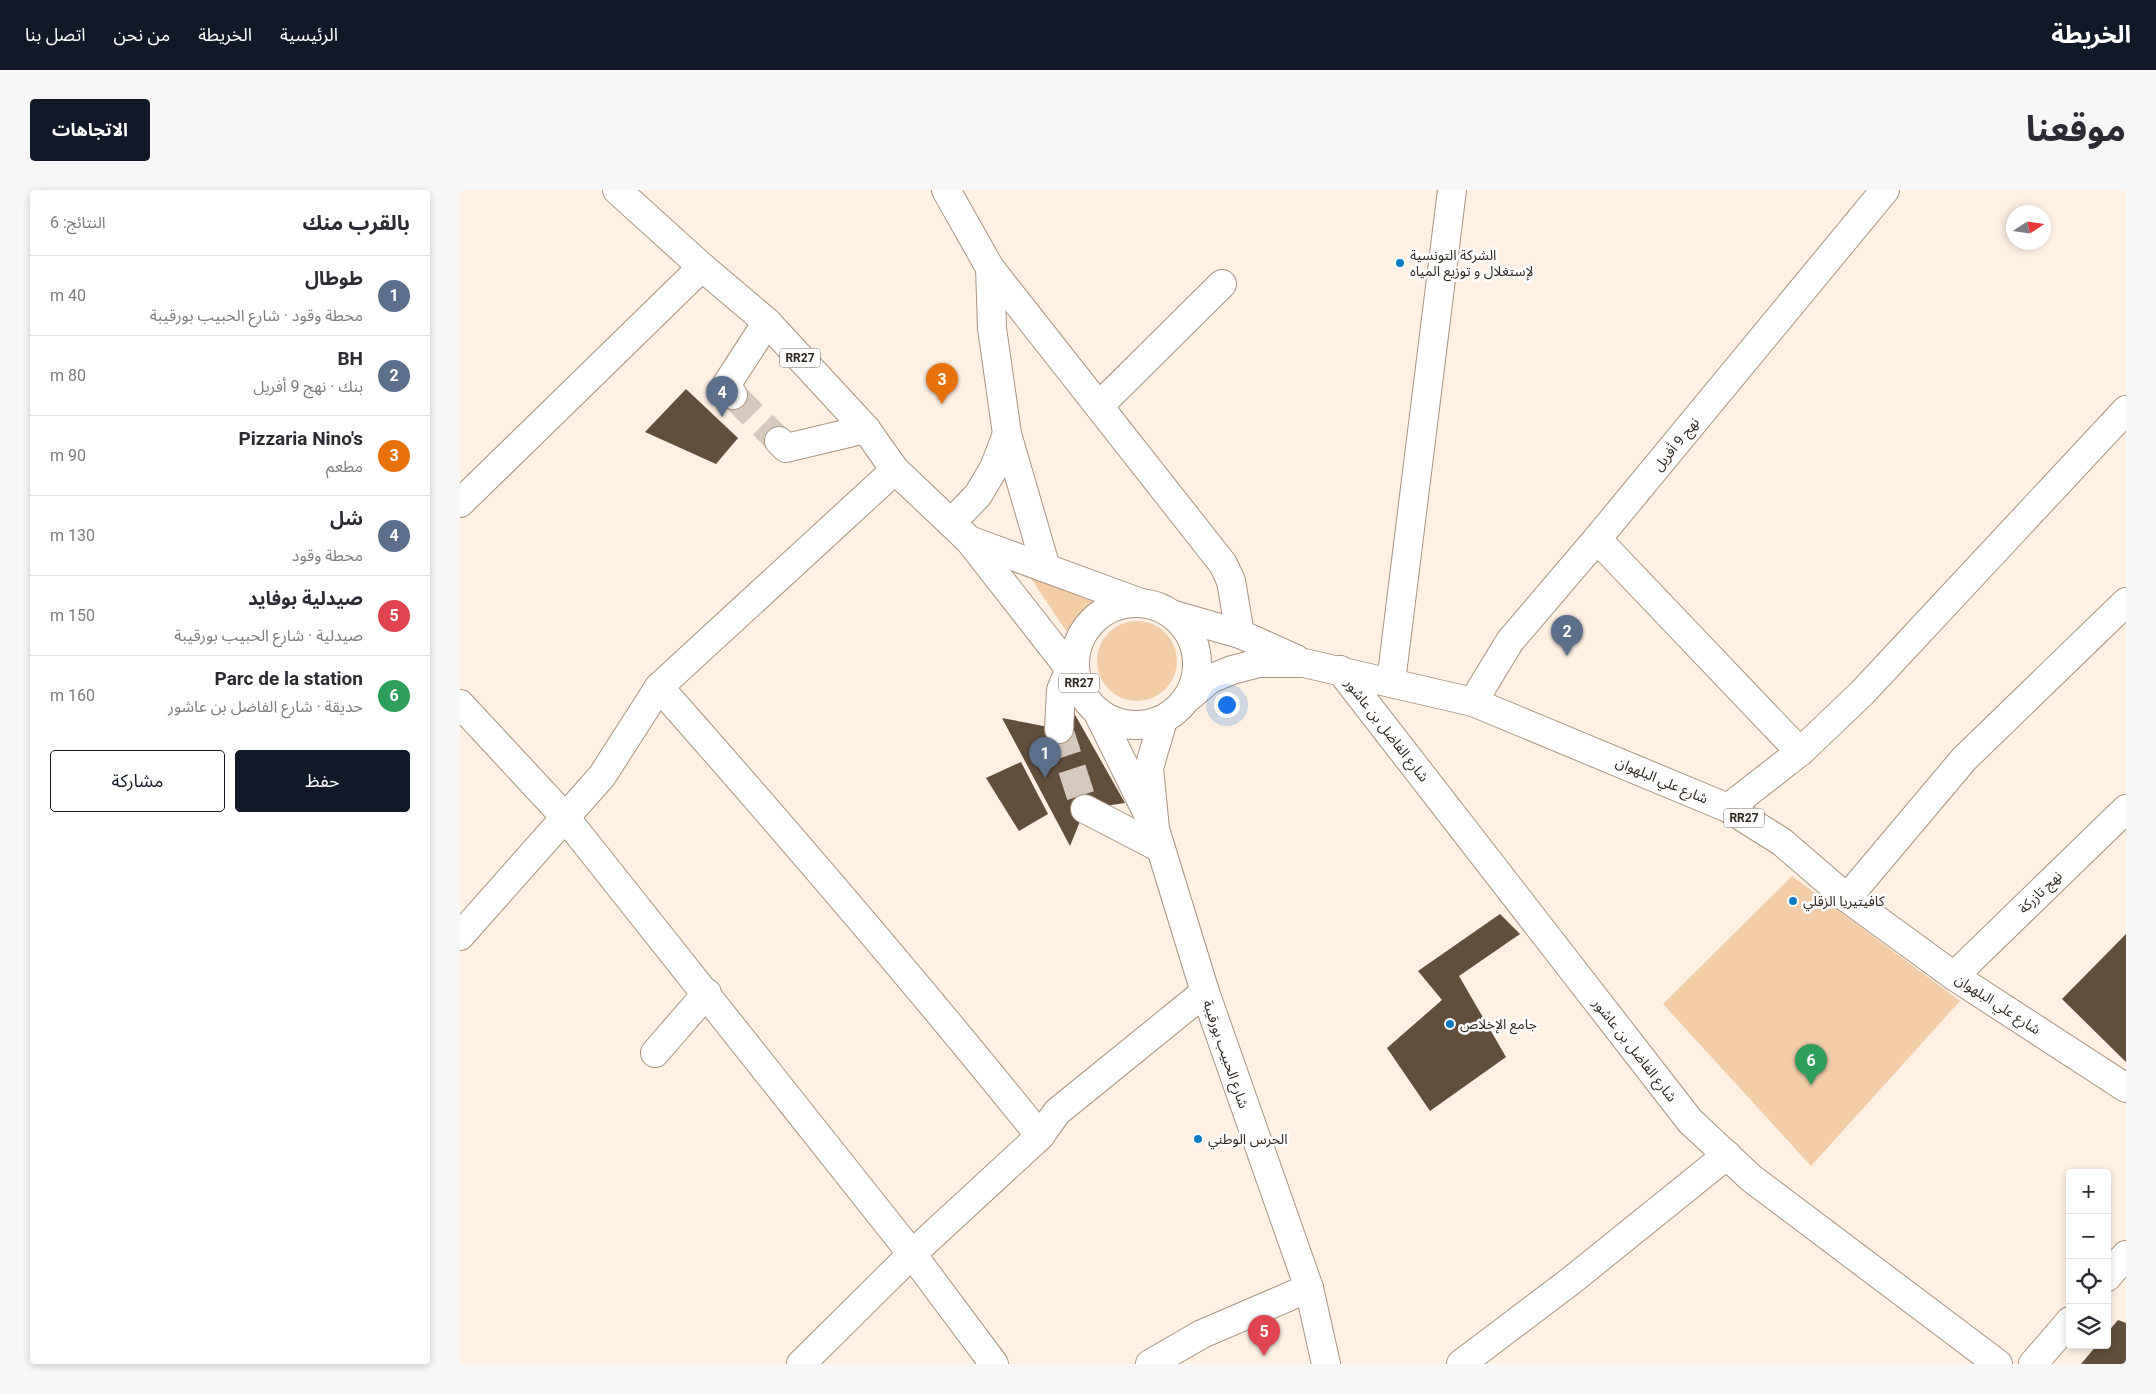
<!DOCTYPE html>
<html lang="ar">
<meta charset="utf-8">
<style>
:root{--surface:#fff;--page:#f7f7f7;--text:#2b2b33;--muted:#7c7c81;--line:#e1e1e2;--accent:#111827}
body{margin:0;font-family:Roboto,"Noto Sans Arabic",sans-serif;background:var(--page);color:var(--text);direction:rtl}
.controls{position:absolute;right:15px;bottom:15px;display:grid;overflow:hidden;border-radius:5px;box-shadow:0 2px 8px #0003}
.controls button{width:45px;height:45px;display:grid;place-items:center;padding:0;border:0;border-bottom:1px solid var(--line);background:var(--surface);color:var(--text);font:25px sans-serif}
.compass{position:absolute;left:1546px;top:15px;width:45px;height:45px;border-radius:50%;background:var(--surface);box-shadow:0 2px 8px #0003;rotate:78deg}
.you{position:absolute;left:766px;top:514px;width:18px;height:18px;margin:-12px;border:4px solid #fff;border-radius:50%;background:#1a73e8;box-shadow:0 0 0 8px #1a73e833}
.badge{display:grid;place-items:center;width:32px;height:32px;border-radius:50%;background:var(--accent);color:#fff;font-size:16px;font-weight:700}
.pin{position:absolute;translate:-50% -41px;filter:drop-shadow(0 1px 2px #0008)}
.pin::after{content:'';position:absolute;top:26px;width:18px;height:15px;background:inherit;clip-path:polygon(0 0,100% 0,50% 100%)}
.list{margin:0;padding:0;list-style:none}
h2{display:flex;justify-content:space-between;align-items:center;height:65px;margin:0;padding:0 20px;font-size:21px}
h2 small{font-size:16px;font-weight:400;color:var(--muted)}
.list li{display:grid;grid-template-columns:32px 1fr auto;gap:15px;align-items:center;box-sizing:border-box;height:80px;padding:0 20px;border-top:1px solid var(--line)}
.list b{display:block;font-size:19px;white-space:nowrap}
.list p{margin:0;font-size:16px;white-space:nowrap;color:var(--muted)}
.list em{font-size:16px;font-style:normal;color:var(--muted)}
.actions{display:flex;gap:10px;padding:15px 20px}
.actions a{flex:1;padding:11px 0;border:1px solid var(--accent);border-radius:5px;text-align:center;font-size:18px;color:var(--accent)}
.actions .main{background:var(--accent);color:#fff}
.icon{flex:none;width:28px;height:28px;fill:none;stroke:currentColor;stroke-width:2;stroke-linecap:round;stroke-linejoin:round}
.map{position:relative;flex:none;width:1666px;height:1174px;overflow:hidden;direction:ltr;border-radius:5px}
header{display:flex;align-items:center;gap:30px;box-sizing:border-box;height:70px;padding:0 25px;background:var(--accent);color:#fff}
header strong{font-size:24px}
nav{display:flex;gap:28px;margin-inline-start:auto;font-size:18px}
.intro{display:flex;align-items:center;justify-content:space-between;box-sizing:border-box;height:120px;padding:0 30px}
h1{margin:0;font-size:35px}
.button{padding:12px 22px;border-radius:5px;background:var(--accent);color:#fff;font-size:18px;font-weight:700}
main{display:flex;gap:30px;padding:0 30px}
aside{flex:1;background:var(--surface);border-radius:5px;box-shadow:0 2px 8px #0003}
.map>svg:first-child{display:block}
.green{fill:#f2cda8}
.building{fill:#614e3b}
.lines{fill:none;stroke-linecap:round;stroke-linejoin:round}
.minor-tunnel{stroke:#d5c8bc;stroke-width:28;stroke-dasharray:28 14;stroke-linecap:butt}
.minor-casing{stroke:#a9947f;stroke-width:30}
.major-casing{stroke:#a9947f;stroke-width:30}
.minor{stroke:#fff;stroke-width:28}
.major{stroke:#fff;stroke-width:28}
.poi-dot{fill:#067cc6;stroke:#fff;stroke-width:2}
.labels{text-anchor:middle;stroke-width:5;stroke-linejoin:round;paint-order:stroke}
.shield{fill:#fff;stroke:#6f6863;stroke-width:1}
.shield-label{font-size:12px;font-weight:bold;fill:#312820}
.poi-label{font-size:14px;fill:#312820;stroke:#fff;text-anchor:start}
.street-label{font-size:14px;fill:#312820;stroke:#fff}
</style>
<header>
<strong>الخريطة</strong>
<nav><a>الرئيسية</a><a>الخريطة</a><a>من نحن</a><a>اتصل بنا</a></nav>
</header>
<div class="intro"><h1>موقعنا</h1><a class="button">الاتجاهات</a></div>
<main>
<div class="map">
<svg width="1666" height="1174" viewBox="0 0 1666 1174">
<rect width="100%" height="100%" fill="#fef0e3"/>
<g class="green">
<path d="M566,381L651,410L615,454Z"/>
<circle cx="677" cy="471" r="40"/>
<path d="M1332,686L1500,811L1351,976L1203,814Z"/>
</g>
<g class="building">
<path d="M226,199L278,248L256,274L185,242Z"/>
<path d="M601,500L665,613L625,619L610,656L542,528L599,539Z"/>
<path d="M561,572L588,624L559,641L526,588Z"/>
<path d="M1040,724L1060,744L999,786L1046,867L970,921L927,858L982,810L958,781Z"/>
<path d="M1666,744V872L1602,809Z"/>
<path d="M1658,1130L1666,1133V1174H1621L1637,1155H1647V1143Z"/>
</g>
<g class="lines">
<g class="minor-tunnel">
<path d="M273,205L319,251"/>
<path d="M599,539L625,619"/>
</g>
<defs>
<g id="minor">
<path d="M486,0L530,78L763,374L771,391L780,444"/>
<path d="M530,78L532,138L547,244L586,378"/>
<path d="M273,205L265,197L307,132"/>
<path d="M639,216L762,94"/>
<path d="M319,251L326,258L406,239"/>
<path d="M0,313L242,77"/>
<path d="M491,333L518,305L534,278L547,244"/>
<path d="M1137,349L1340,562"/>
<path d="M880,480L1230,931L1291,988L1538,1174"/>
<path d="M931,492L992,0"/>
<path d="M199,497C329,644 457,793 580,946"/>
<path d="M1013,512L1050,451L1137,349L1425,0"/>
<path d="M0,514L105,627L452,1064L534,1174"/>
<path d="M638,523L687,622"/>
<path d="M703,530L689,578L695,639L745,802L849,1098L866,1174"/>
<path d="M599,539L601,500L610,479"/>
<path d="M1268,618L1340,562L1402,503L1666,220"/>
<path d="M625,619L700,658"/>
<path d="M1387,708L1504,569L1666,412"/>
<path d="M0,746L142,586L199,497L435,280"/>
<path d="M1494,786L1666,619"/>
<path d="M195,863L247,803"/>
<path d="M1647,1087L1666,1065"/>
<path d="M341,1174L452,1064L580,946L597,922L745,802"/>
<path d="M690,1174L742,1144L849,1098"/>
<path d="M1001,1174L1112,1090L1267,965"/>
<path d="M1573,1174L1610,1131"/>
</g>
<g id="major">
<path d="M157,0L242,77L307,132L406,239L435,280L509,350L617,488"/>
<path d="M509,350L681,413"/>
<circle cx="676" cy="474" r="61"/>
<path d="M714,425L780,444L836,469"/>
<path d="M729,507L750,489L772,480L799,473H844L1013,512L1268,618L1322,652L1387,708L1494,786L1666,898"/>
</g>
</defs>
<use href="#minor" class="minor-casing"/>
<use href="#major" class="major-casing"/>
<use href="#minor" class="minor"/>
<use href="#major" class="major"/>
</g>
<g class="poi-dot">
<circle cx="940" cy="73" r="5"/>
<circle cx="1333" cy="711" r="5"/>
<circle cx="990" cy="834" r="5"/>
<circle cx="738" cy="949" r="5"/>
</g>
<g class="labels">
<g class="shield">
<rect x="320" y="158.5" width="40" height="19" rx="4"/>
<rect x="599" y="483.5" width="40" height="19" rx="4"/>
<rect x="1264" y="618.5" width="40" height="19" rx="4"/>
</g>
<g class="shield-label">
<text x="340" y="172">RR27</text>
<text x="619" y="497">RR27</text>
<text x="1284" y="632">RR27</text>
</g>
<g class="poi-label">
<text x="950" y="70">الشركة التونسية<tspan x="950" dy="16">لإستغلال و توزيع المياه</tspan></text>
<text x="1343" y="716">كافيتيريا الزقلي</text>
<text x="1000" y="839">جامع الإخلاص</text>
<text x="748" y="954">الحرس الوطني</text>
</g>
<g class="street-label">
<text transform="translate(1216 254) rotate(-51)" y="5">نهج 9 أفريل</text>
<text transform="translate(927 540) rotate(52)" y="5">شارع الفاضل بن عاشور</text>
<text transform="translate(1202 590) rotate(23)" y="5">شارع علي البلهوان</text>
<text transform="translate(1580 702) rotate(-44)" y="5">نهج تازركة</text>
<text transform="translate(1538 814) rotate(33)" y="5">شارع علي البلهوان</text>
<text transform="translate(1175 860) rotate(52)" y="5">شارع الفاضل بن عاشور</text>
<text transform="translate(766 864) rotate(71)" y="5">شارع الحبيب بورقيبة</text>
</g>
</g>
</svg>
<div class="controls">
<button>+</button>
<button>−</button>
<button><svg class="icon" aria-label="locate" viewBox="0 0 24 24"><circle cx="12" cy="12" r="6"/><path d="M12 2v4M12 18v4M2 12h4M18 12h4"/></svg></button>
<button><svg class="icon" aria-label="layers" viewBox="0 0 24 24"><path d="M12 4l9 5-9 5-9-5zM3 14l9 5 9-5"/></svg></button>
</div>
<svg class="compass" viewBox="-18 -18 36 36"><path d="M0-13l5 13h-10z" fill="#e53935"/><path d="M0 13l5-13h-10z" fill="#7c7c81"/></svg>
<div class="you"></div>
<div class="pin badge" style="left:585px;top:588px;background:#5c6f8a">1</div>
<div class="pin badge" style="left:1107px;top:466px;background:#5c6f8a">2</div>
<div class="pin badge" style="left:482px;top:214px;background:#e8710a">3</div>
<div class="pin badge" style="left:262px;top:227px;background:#5c6f8a">4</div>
<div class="pin badge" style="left:804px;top:1166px;background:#e0444e">5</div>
<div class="pin badge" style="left:1351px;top:895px;background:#2e9e5b">6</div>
</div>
<aside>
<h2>بالقرب منك<small>النتائج: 6</small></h2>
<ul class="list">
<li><span class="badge" style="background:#5c6f8a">1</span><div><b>طوطال</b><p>محطة وقود · شارع الحبيب بورقيبة</p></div><em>40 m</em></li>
<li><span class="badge" style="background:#5c6f8a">2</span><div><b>BH</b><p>بنك · نهج 9 أفريل</p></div><em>80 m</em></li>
<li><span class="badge" style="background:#e8710a">3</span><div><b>Pizzaria Nino's</b><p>مطعم</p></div><em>90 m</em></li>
<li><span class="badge" style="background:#5c6f8a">4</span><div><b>شل</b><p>محطة وقود</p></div><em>130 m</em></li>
<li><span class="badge" style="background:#e0444e">5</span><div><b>صيدلية بوفايد</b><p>صيدلية · شارع الحبيب بورقيبة</p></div><em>150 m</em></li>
<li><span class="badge" style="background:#2e9e5b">6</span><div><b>Parc de la station</b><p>حديقة · شارع الفاضل بن عاشور</p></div><em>160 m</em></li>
</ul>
<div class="actions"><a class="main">حفظ</a><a>مشاركة</a></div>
</aside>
</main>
